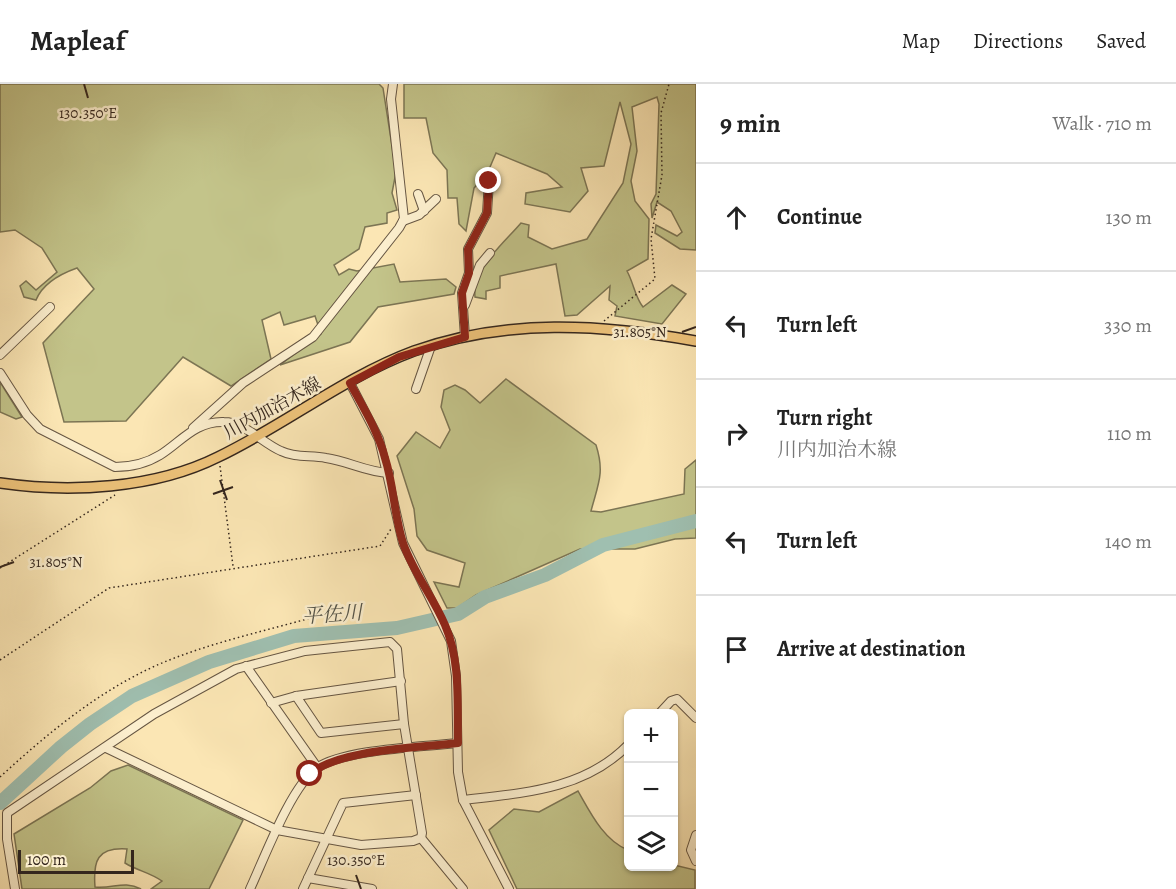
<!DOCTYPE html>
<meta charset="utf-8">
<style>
:root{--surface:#fff;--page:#f6f6f6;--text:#222;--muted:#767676;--line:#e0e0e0}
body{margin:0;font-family:Alegreya,"Noto Serif JP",serif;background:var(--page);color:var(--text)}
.controls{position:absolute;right:18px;bottom:18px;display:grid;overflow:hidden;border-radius:9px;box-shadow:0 2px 4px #0004}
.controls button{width:54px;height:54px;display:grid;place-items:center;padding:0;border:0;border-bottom:2px solid var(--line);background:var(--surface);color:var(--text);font:30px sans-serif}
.scale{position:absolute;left:18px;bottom:15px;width:116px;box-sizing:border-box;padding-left:6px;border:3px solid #34261d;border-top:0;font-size:16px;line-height:21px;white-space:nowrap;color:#34261d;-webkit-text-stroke:4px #fcefce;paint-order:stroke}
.stop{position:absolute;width:18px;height:18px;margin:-14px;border:4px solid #8f2418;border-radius:50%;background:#fff}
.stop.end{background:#8f2418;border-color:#fff;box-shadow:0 2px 6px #0008}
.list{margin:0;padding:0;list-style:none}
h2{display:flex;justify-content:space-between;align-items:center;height:78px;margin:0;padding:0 24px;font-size:26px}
h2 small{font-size:20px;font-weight:400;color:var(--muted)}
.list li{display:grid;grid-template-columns:39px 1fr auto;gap:18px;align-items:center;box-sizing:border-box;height:108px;padding:0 24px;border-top:2px solid var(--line)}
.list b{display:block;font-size:22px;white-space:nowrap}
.list p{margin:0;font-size:20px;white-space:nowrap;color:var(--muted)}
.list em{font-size:20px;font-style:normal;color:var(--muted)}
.icon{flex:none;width:33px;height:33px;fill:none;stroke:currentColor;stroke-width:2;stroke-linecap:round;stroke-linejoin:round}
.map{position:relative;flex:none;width:696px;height:805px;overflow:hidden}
header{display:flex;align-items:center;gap:36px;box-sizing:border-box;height:84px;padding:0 30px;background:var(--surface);border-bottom:2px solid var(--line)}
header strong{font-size:28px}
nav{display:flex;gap:33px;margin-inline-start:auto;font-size:21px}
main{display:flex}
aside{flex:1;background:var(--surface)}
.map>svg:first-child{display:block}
.green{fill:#c3c48a;stroke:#7c7554;stroke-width:1.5}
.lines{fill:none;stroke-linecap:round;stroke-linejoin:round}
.river{stroke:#9fbfb0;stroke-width:14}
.minor-casing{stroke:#665643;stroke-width:10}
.major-casing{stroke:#34261d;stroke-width:12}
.path{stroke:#34261d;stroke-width:1.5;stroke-dasharray:1.5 3;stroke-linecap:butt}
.minor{stroke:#fcefce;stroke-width:8}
.major{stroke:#eec37a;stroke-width:9}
.route{stroke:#8f2418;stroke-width:8}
.ticks{fill:none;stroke:#34261d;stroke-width:2}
.labels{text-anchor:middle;stroke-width:5;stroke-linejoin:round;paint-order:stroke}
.street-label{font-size:18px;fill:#34261d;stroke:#fcefce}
.water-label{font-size:20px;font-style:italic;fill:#545449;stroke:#fcefce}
.ticks-label{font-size:15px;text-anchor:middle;fill:#34261d;stroke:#fcefce;stroke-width:5;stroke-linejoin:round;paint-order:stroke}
</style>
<header>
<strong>Mapleaf</strong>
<nav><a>Map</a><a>Directions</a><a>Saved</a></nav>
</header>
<main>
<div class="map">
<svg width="696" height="805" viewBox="0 0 696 805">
<rect width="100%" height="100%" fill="#fbe6b4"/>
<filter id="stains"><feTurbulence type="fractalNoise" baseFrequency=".00333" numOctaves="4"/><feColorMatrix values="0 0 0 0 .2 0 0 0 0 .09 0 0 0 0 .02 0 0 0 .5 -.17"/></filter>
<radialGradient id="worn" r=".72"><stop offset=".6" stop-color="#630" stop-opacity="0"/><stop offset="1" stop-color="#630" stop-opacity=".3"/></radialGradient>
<g class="green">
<path d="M0,0H379L383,4L396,88L392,109L397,126L387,129V139L365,143L359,165L334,181L339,191L349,185L357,187L394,180L400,198L446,195L456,203L454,210L378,223L350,258L280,281L321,250L315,232L284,241L280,228L262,236L271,275L231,302L183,273L126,337L64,338L43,259L94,205L77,184C60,190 43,199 36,216L24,213L20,202L26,197L36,206L57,188L42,164L15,146L0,148Z"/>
<path d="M404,0H696V166L680,165L655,149L656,141L677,152L682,148L671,127L657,118L652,134L651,120L656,110L659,20L657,13L632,23L637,67L631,97L635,117L649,135L648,175L627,187C634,200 635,213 643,223L672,201L686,210L662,240L615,232L617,222L609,216L610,202L577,231L565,232L556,180L500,192V204L486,207V215L475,213C472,185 504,159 521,139L529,141L528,153L552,165L587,155L623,99L631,60L620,18L604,82L581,84L588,107L570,128L525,120L526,109L562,103L547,90L496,69L487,90L474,104L466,147L459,140L457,114H448L447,86L433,69L426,34H404Z"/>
<path d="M506,295L596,361C605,389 598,400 591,427L601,428L684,410L685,385L696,376V454L675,455L635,465H580L476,511L457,524H447L434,498L459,503L465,479L427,466L417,452L414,425L397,372L416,348L440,364L450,346L441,323L444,306L455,301L465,306L480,319Z"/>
<path d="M0,298L22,333L16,335L0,328Z"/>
<path d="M128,681L243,736L209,805H151L162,797C149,788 138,787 125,779L127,765C97,763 93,777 95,803C113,805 124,796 141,805H22L14,750L90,704L111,687Z"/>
<path d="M578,707C590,728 604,757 628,766V782L674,781L695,786V805H517L489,746L514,725L539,728Z"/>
</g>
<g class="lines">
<path class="river" d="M0,719L61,663L90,640L132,612L209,578L294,552L397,544L458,530L485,513L545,491L603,461L696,437"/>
<defs>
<g id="minor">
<path d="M418,110L424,127"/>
<path d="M403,137L419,131L436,115"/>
<path d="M465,221L480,181L490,169"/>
<path d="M465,253L462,209L469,189L468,165L487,129L489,97"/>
<path d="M0,271L50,223"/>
<path d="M0,289L27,331L40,345L115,383C130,383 147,379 160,371C181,358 195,337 224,338C245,338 262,359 281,367C295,374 311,371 326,374C348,377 366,388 389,389"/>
<path d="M350,299L379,355L403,459L451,557L456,592L458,688L463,716L509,805"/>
<path d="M416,305L431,262"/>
<path d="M193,344L243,299L313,253L399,144L404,135L391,15L393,0"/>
<path d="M246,582L317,683"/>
<path d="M296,612L321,649L404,640"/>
<path d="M271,619L296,612L401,597"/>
<path d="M659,630L671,617L677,615L696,634"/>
<path d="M463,716C523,709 584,706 628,661"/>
<path d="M696,751L691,766L696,777"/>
<path d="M421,754L463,805"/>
<path d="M308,794L372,805"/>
<path d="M15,805L7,755V729L154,630L236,585L305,567L390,558L397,565L404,640L422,749L421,754L413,757L361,761L277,746L106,664"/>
<path d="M250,805C264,775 291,702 317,684C344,665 423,663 457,659"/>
<path d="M303,805L343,719L416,711"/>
</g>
<path id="major" d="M0,399C70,409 154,405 218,373C285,341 344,293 414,267C507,234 601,240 696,257"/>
</defs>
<use href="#minor" class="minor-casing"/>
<use href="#major" class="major-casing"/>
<g class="path">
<path d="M604,237L655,195L651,155L662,91L661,29L669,0"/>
<path d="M220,382L233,482"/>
<path d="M0,484L115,411"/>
<path d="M0,576L109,504L380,462L391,445"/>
<path d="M0,693C47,650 96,609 155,582C207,559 266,547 321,531"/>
</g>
<use href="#minor" class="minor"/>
<use href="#major" class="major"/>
</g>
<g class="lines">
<path class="route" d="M310,690C339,665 418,664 458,659C457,619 461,578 445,541C433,513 413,488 403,459C394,431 394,402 385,374C378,347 363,323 350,299L399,273L465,253L462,209L469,189L468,165L487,129L489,97"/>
</g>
<path class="ticks" d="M84,0L88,14M682,248L696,243M220,396L227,416M213,410L233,403M0,483L14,478M356,791L361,805"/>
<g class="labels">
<g class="street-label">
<text transform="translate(272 324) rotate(-29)" y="6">川内加治木線</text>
</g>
<g class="water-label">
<text transform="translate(332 530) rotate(-4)" y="7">平佐川</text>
</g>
</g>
<g class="ticks-label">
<text x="88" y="34">130.350°E</text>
<text x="640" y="253">31.805°N</text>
<text x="56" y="483">31.805°N</text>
<text x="356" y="781">130.350°E</text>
</g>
<rect width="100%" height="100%" filter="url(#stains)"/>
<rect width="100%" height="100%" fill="url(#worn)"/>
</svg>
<div class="controls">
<button>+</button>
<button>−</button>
<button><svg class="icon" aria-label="layers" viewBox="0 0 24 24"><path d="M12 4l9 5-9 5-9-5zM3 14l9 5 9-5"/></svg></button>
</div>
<div class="scale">100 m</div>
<div class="stop" style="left:310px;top:690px"></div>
<div class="stop end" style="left:489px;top:97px"></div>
</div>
<aside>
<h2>9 min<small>Walk · 710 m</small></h2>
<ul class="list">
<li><svg class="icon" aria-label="ahead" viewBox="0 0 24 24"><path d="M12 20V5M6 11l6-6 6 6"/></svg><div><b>Continue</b></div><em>130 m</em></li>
<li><svg class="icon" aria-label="left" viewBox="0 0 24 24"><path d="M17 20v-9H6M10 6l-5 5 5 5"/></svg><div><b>Turn left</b></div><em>330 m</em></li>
<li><svg class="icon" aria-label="right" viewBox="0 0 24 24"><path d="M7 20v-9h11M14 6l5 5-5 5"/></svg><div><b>Turn right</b><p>川内加治木線</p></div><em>110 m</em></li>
<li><svg class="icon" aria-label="left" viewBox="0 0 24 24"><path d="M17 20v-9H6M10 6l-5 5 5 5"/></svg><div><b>Turn left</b></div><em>140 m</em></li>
<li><svg class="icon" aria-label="arrive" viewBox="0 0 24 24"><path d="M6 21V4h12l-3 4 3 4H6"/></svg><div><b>Arrive at destination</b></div></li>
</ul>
</aside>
</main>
